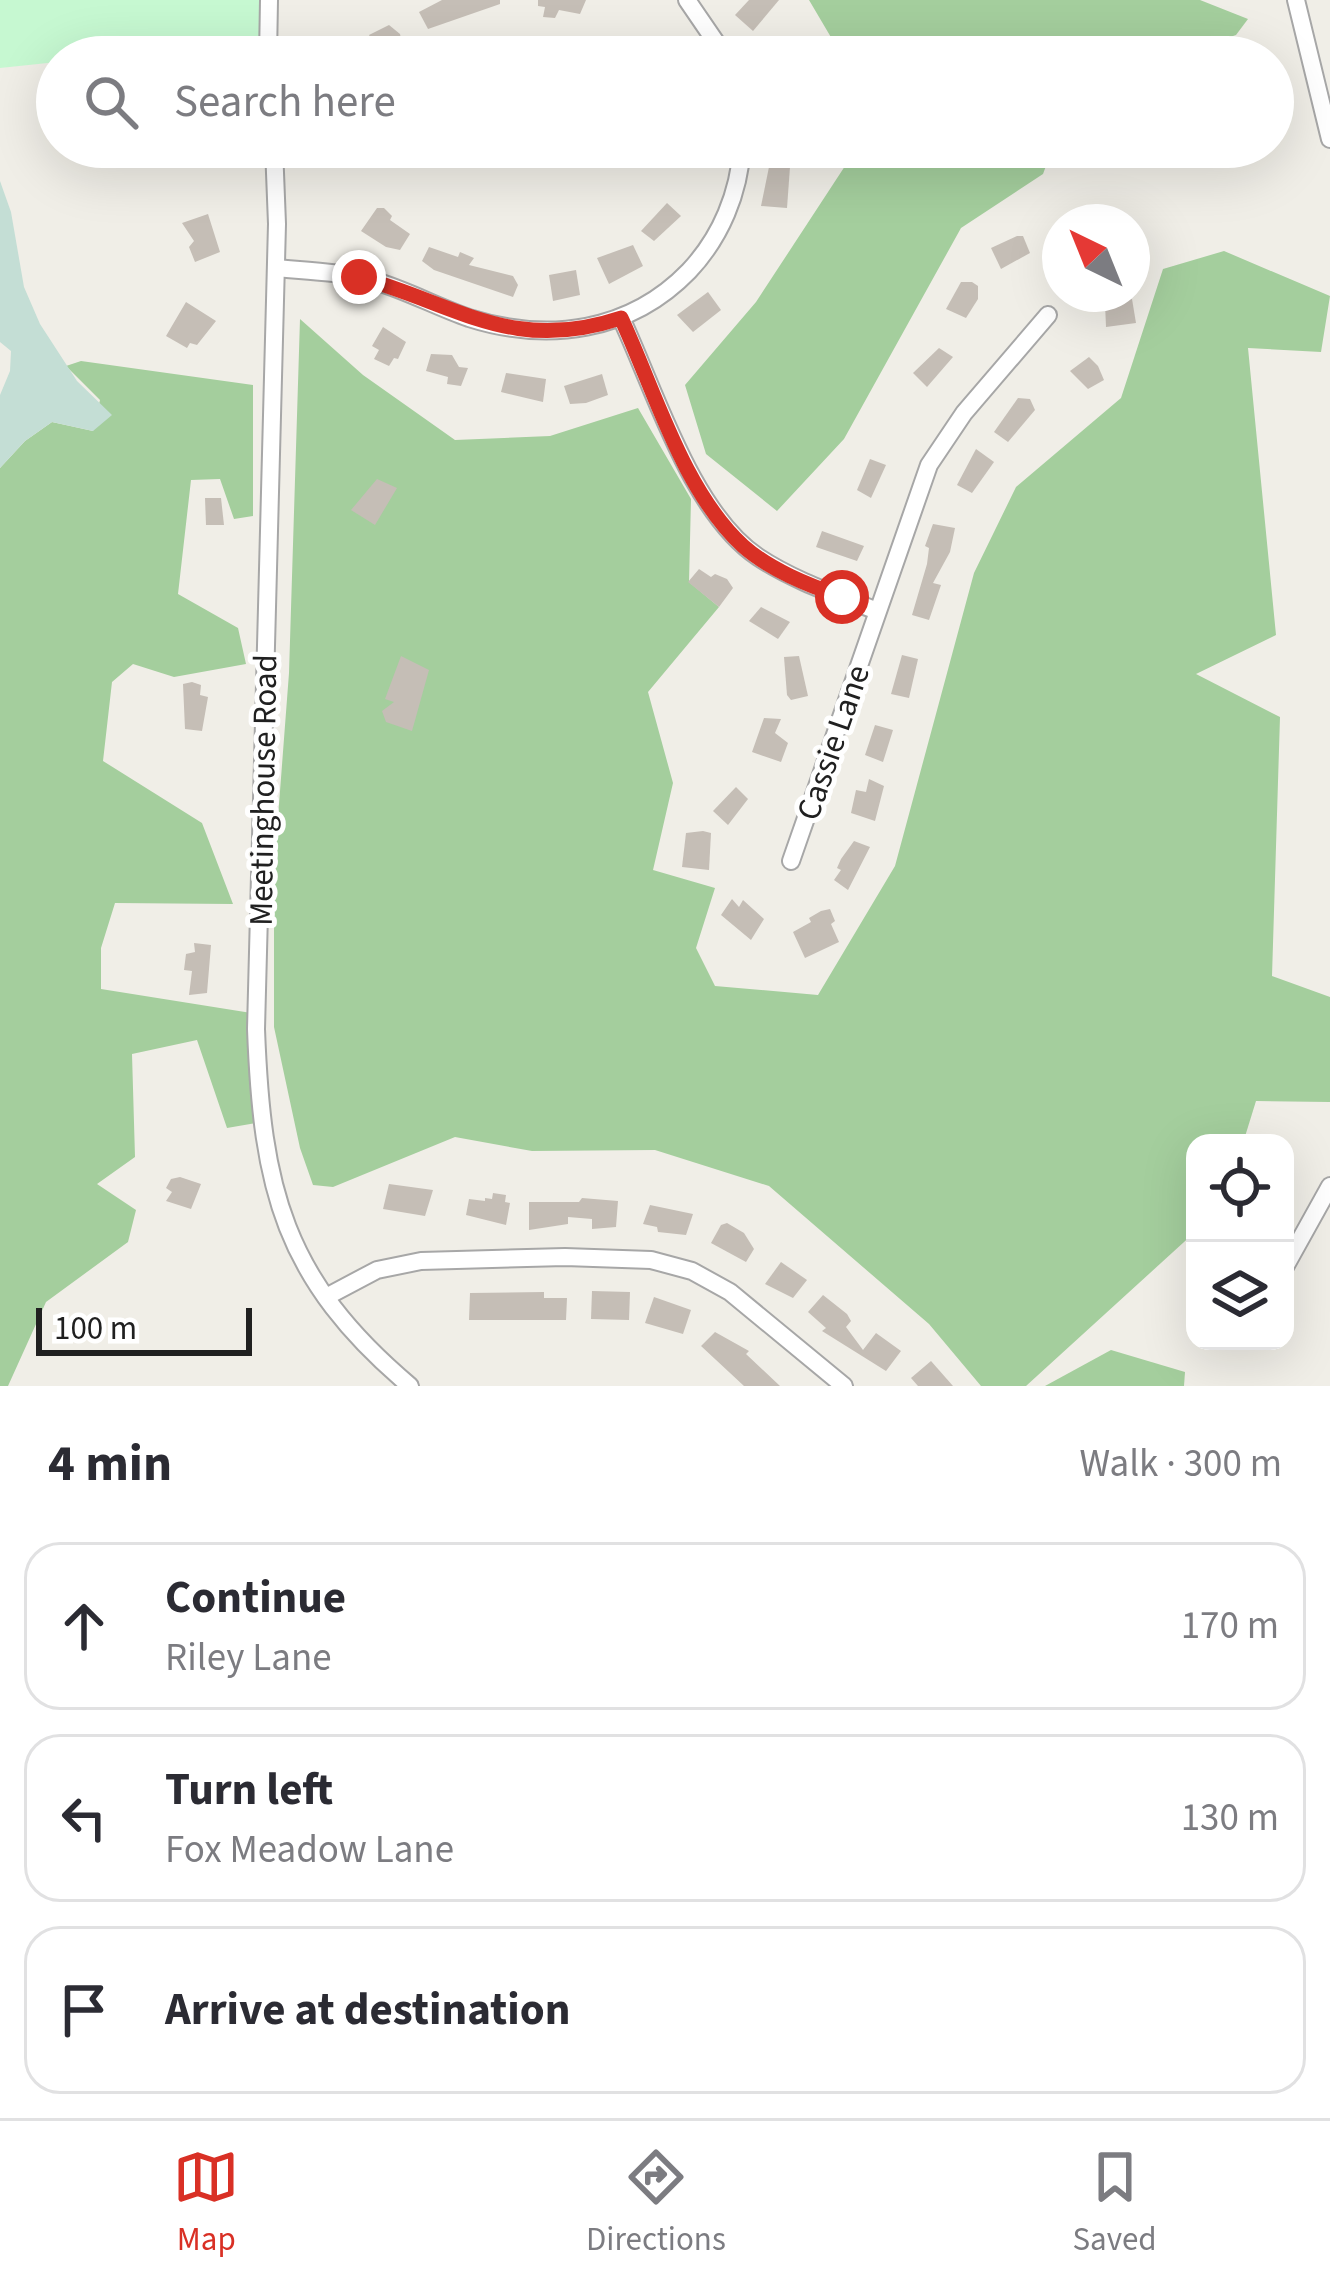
<!DOCTYPE html>
<meta charset="utf-8">
<style>
:root{--surface:#fff;--page:#f7f7f7;--text:#2b2b33;--muted:#7c7c81;--line:#e1e1e2;--accent:#d93025}
body{margin:0;font-family:"Source Sans 3",sans-serif;background:var(--page);color:var(--text)}
.controls{position:absolute;right:36px;bottom:36px;display:grid;overflow:hidden;border-radius:24px;box-shadow:0 12px 48px #0002}
.controls button{width:108px;height:108px;display:grid;place-items:center;padding:0;border:0;border-bottom:3px solid var(--line);background:var(--surface);color:var(--text);font:60px sans-serif}
.compass{position:absolute;left:1042px;top:204px;width:108px;height:108px;border-radius:50%;background:var(--surface);box-shadow:0 12px 48px #0002;rotate:317deg}
.scale{position:absolute;left:36px;bottom:30px;width:216px;box-sizing:border-box;padding-left:12px;border:6px solid #202020;border-top:0;font-size:33px;line-height:42px;white-space:nowrap;color:#202020;-webkit-text-stroke:9px #fff;paint-order:stroke}
.stop{position:absolute;width:36px;height:36px;margin:-27px;border:9px solid #d93025;border-radius:50%;background:#fff}
.stop.end{background:#d93025;border-color:#fff;box-shadow:0 3px 12px #0008}
.list{margin:0;padding:0;list-style:none}
h2{display:flex;justify-content:space-between;align-items:center;height:156px;margin:0;padding:0 48px;font-size:51px}
h2 small{font-size:39px;font-weight:400;color:var(--muted)}
.list li{display:grid;grid-template-columns:78px 1fr auto;gap:36px;align-items:center;box-sizing:border-box;height:168px;margin:0 24px 24px;padding:0 24px;border:3px solid var(--line);border-radius:36px}
.list b{display:block;font-size:45px;white-space:nowrap}
.list p{margin:0;font-size:39px;white-space:nowrap;color:var(--muted)}
.list em{font-size:39px;font-style:normal;color:var(--muted)}
.icon{flex:none;width:66px;height:66px;fill:none;stroke:currentColor;stroke-width:2;stroke-linecap:round;stroke-linejoin:round}
.map{position:relative;flex:none;width:1330px;height:1386px;overflow:hidden}
.search{position:absolute;background:var(--surface);box-shadow:0 12px 48px #0002;left:36px;right:36px;top:36px;height:132px;display:flex;align-items:center;gap:30px;box-sizing:border-box;padding:0 42px;border-radius:66px;color:var(--muted);font-size:45px}
.sheet{height:732px;background:var(--surface)}
nav{display:flex;justify-content:space-around;align-items:center;box-sizing:border-box;height:168px;border-top:3px solid var(--line);background:var(--surface);font-size:33px;color:var(--muted)}
nav a{display:grid;justify-items:center;gap:6px}
nav .on{color:var(--accent)}
.map>svg:first-child{display:block}
.forest{fill:#a4ce9d}
.wetland{fill:#c4ded5}
.park{fill:#c6f8d1}
.building{fill:#c5beb6}
.lines{fill:none;stroke-linecap:round;stroke-linejoin:round}
.street-casing{stroke:#a7a7a7;stroke-width:20}
.street{stroke:#fff;stroke-width:16}
.route{stroke:#d93025;stroke-width:15}
.labels{text-anchor:middle;stroke-width:10;stroke-linejoin:round;paint-order:stroke}
.street-label{font-size:33px;fill:#202020;stroke:#fff}
</style>
<div class="map">
<svg width="1330" height="1386" viewBox="0 0 1330 1386">
<rect width="100%" height="100%" fill="#f0eee7"/>
<g class="forest">
<path d="M809,0H1200L1248,19L1236,35L1172,57H834L832,39Z"/>
<path d="M845,147H1053L1043,174L961,228L844,439L777,511L706,454L685,385L756,302L847,163Z"/>
<path d="M1224,251L1330,296L1321,352L1248,348L1276,635L1196,674L1280,717L1272,976L1330,997V1102L1256,1101L1243,1143H1195V1232L1026,1386H981L929,1324L769,1186L655,1150L532,1151L455,1137L333,1187L313,1185L300,1148L274,1027V870L289,673L300,319L363,375L455,440L550,436L638,408L691,499L689,582L719,607L648,692L673,783L653,870L715,888L696,948L715,986L818,995L895,866L974,573L1016,487L1121,398L1163,269Z"/>
<path d="M81,361L253,385V516L234,519L220,479L191,480L178,594L238,628L246,664L174,677L133,664L112,682L103,761L202,823L233,904L115,903L101,948V989L257,1014L262,1122L227,1128L197,1040L132,1054L135,1157L97,1184L136,1210L128,1242L46,1302L8,1386H0V468L25,441L52,422L93,431L100,400L66,366Z"/>
<path d="M1111,1350L1185,1372L1184,1386H1045Z"/>
</g>
<path class="wetland" d="M0,181L11,212L24,287L40,324L77,381L112,415L93,431L52,422L25,441L0,468V395L10,371L11,351L0,342Z"/>
<path class="park" d="M0,0H259V39L99,57H57V62L0,68Z"/>
<g class="building">
<path d="M442,0H500V4L428,29L419,12Z"/>
<path d="M538,0H586L580,14L559,10L555,18L543,17L545,7L538,6Z"/>
<path d="M749,0H779L753,31L735,15Z"/>
<path d="M389,25L400,34L402,43L379,54L369,35Z"/>
<path d="M769,167H790L787,208L761,206Z"/>
<path d="M667,203L681,216L654,241L641,231Z"/>
<path d="M377,208H384L392,216L390,220L410,234L400,250L386,247L361,231Z"/>
<path d="M208,214L220,252L195,262L189,247L194,241L182,223Z"/>
<path d="M1017,236H1023L1030,253L1001,269L991,248Z"/>
<path d="M633,245L643,266L609,284L597,258Z"/>
<path d="M429,247L458,257L460,252L474,258L469,265L513,276L518,285L513,297L434,270L422,261Z"/>
<path d="M576,270L580,295L553,301L549,275Z"/>
<path d="M961,282H972L978,286V299L966,318L946,309Z"/>
<path d="M708,292L721,310L693,332L677,315Z"/>
<path d="M1132,299L1136,323L1106,327L1105,303Z"/>
<path d="M186,302L216,321L197,345L190,343L187,348L166,336Z"/>
<path d="M383,327L406,342L398,359L394,358L389,366L374,359L379,350L372,346Z"/>
<path d="M939,348L953,357L927,387L913,373Z"/>
<path d="M431,354L452,355L459,367L468,368L461,386L447,384L448,377L426,371Z"/>
<path d="M1089,357L1098,366L1104,380L1088,389L1070,371Z"/>
<path d="M506,373L546,379L543,402L501,392Z"/>
<path d="M602,374L608,395L586,403L570,404L564,386Z"/>
<path d="M1018,398L1030,399L1035,410L1008,442L994,432Z"/>
<path d="M976,449L994,462L972,493L957,485Z"/>
<path d="M870,459L886,465L871,498L857,490Z"/>
<path d="M377,479L397,488L375,525L351,510Z"/>
<path d="M205,498H221L224,525H206Z"/>
<path d="M933,524L955,528L950,552L933,583L941,585L929,620L912,615L927,564L929,548L925,546Z"/>
<path d="M822,531L864,546L857,561L816,547Z"/>
<path d="M699,569L711,577L715,574L727,579L733,588L719,607L688,582Z"/>
<path d="M761,607L790,622L778,639L749,621Z"/>
<path d="M902,655L918,659L909,698L891,694Z"/>
<path d="M401,656L429,670L412,731L386,722L382,711L394,702L385,699Z"/>
<path d="M799,656L808,696L791,700L787,695L784,657Z"/>
<path d="M192,682L201,685L200,695L208,697L202,731L185,729L183,684Z"/>
<path d="M764,718L781,719L775,733L788,743L781,762L752,752Z"/>
<path d="M875,725L893,730L883,762L865,755Z"/>
<path d="M869,779L884,786L875,821L851,813L856,790L866,792Z"/>
<path d="M736,787L748,799L728,825L713,811Z"/>
<path d="M703,831L711,833L709,870L682,867L686,833Z"/>
<path d="M854,841L870,847L848,890L834,880L841,870L837,868L841,859Z"/>
<path d="M732,899L739,907L743,900L764,919L751,940L721,915Z"/>
<path d="M830,909L835,921L831,924L839,942L805,958L793,932L811,922L809,918L821,911Z"/>
<path d="M194,943L211,945L207,993L189,995L192,971L184,970L186,954L195,952Z"/>
<path d="M180,1177L201,1184L191,1209L166,1201L172,1192L166,1188L171,1179Z"/>
<path d="M389,1184L433,1190L425,1216L383,1209Z"/>
<path d="M493,1193L506,1195L505,1202L510,1203L506,1225L466,1215L469,1199L485,1201V1198L492,1199Z"/>
<path d="M582,1198L618,1201L616,1227L592,1229V1219L568,1217V1224L529,1230V1202H579Z"/>
<path d="M650,1205L693,1214L686,1235L658,1232L657,1227L643,1224Z"/>
<path d="M727,1223L744,1233L754,1249L746,1262L711,1243L721,1225Z"/>
<path d="M781,1262L807,1280L793,1298L765,1284Z"/>
<path d="M592,1291L630,1292L629,1320L591,1319Z"/>
<path d="M544,1292V1298H567L566,1320H469L470,1293Z"/>
<path d="M823,1295L847,1314L851,1321L846,1327L863,1350L876,1333L901,1351L886,1371L822,1331L826,1328L808,1312Z"/>
<path d="M654,1297L691,1310L683,1334L645,1323Z"/>
<path d="M715,1332L749,1351L746,1354L780,1386H744L701,1346Z"/>
<path d="M931,1361L953,1386H918L911,1378Z"/>
</g>
<g class="lines">
<defs>
<g id="street">
<path d="M687,0L726,57"/>
<path d="M1296,0L1330,139"/>
<path d="M268,57L269,0"/>
<path d="M274,147L277,224L256,1029C262,1188 283,1279 410,1386"/>
<path d="M276,268C309,271 343,272 375,281C408,291 437,307 469,318C548,343 630,332 689,271C721,237 739,193 742,147"/>
<path d="M621,318C655,390 691,512 758,557C794,581 837,595 877,611"/>
<path d="M791,861L929,465L964,413L1048,315"/>
<path d="M1285,1267L1330,1186"/>
<path d="M326,1297L377,1270L421,1261L565,1257L651,1260L692,1271L730,1292L844,1386"/>
</g>
</defs>
<use href="#street" class="street-casing"/>
<use href="#street" class="street"/>
</g>
<g class="lines">
<path class="route" d="M359,277C458,305 513,354 621,318C655,391 683,491 743,546C770,570 808,585 842,597"/>
</g>
<g class="labels">
<g class="street-label">
<text transform="translate(832 742) rotate(-71)" y="12">Cassie Lane</text>
<text transform="translate(262 790) rotate(-89)" y="12">Meetinghouse Road</text>
</g>
</g>
</svg>
<div class="controls">
<button><svg class="icon" aria-label="locate" viewBox="0 0 24 24"><circle cx="12" cy="12" r="6"/><path d="M12 2v4M12 18v4M2 12h4M18 12h4"/></svg></button>
<button><svg class="icon" aria-label="layers" viewBox="0 0 24 24"><path d="M12 4l9 5-9 5-9-5zM3 14l9 5 9-5"/></svg></button>
</div>
<svg class="compass" viewBox="-18 -18 36 36"><path d="M0-13l5 13h-10z" fill="#e53935"/><path d="M0 13l5-13h-10z" fill="#7c7c81"/></svg>
<div class="scale">100 m</div>
<div class="stop" style="left:842px;top:597px"></div>
<div class="stop end" style="left:359px;top:277px"></div>
<div class="search"><svg class="icon" aria-label="search" viewBox="0 0 24 24"><circle cx="10" cy="10" r="6"/><path d="M15 15l6 6"/></svg>Search here</div>
</div>
<section class="sheet">
<h2>4 min<small>Walk · 300 m</small></h2>
<ul class="list">
<li><svg class="icon" aria-label="ahead" viewBox="0 0 24 24"><path d="M12 20V5M6 11l6-6 6 6"/></svg><div><b>Continue</b><p>Riley Lane</p></div><em>170 m</em></li>
<li><svg class="icon" aria-label="left" viewBox="0 0 24 24"><path d="M17 20v-9H6M10 6l-5 5 5 5"/></svg><div><b>Turn left</b><p>Fox Meadow Lane</p></div><em>130 m</em></li>
<li><svg class="icon" aria-label="arrive" viewBox="0 0 24 24"><path d="M6 21V4h12l-3 4 3 4H6"/></svg><div><b>Arrive at destination</b></div></li>
</ul>
</section>
<nav>
<a class="on"><svg class="icon" aria-label="map" viewBox="0 0 24 24"><path d="M3 6l6-2 6 2 6-2v14l-6 2-6-2-6 2zM9 4v14M15 6v14"/></svg>Map</a>
<a><svg class="icon" aria-label="directions" viewBox="0 0 24 24"><path d="M12 3l9 9-9 9-9-9zM9 14v-3h6M13 9l2 2-2 2"/></svg>Directions</a>
<a><svg class="icon" aria-label="saved" viewBox="0 0 24 24"><path d="M7 4h10v16l-5-4-5 4z"/></svg>Saved</a>
</nav>
